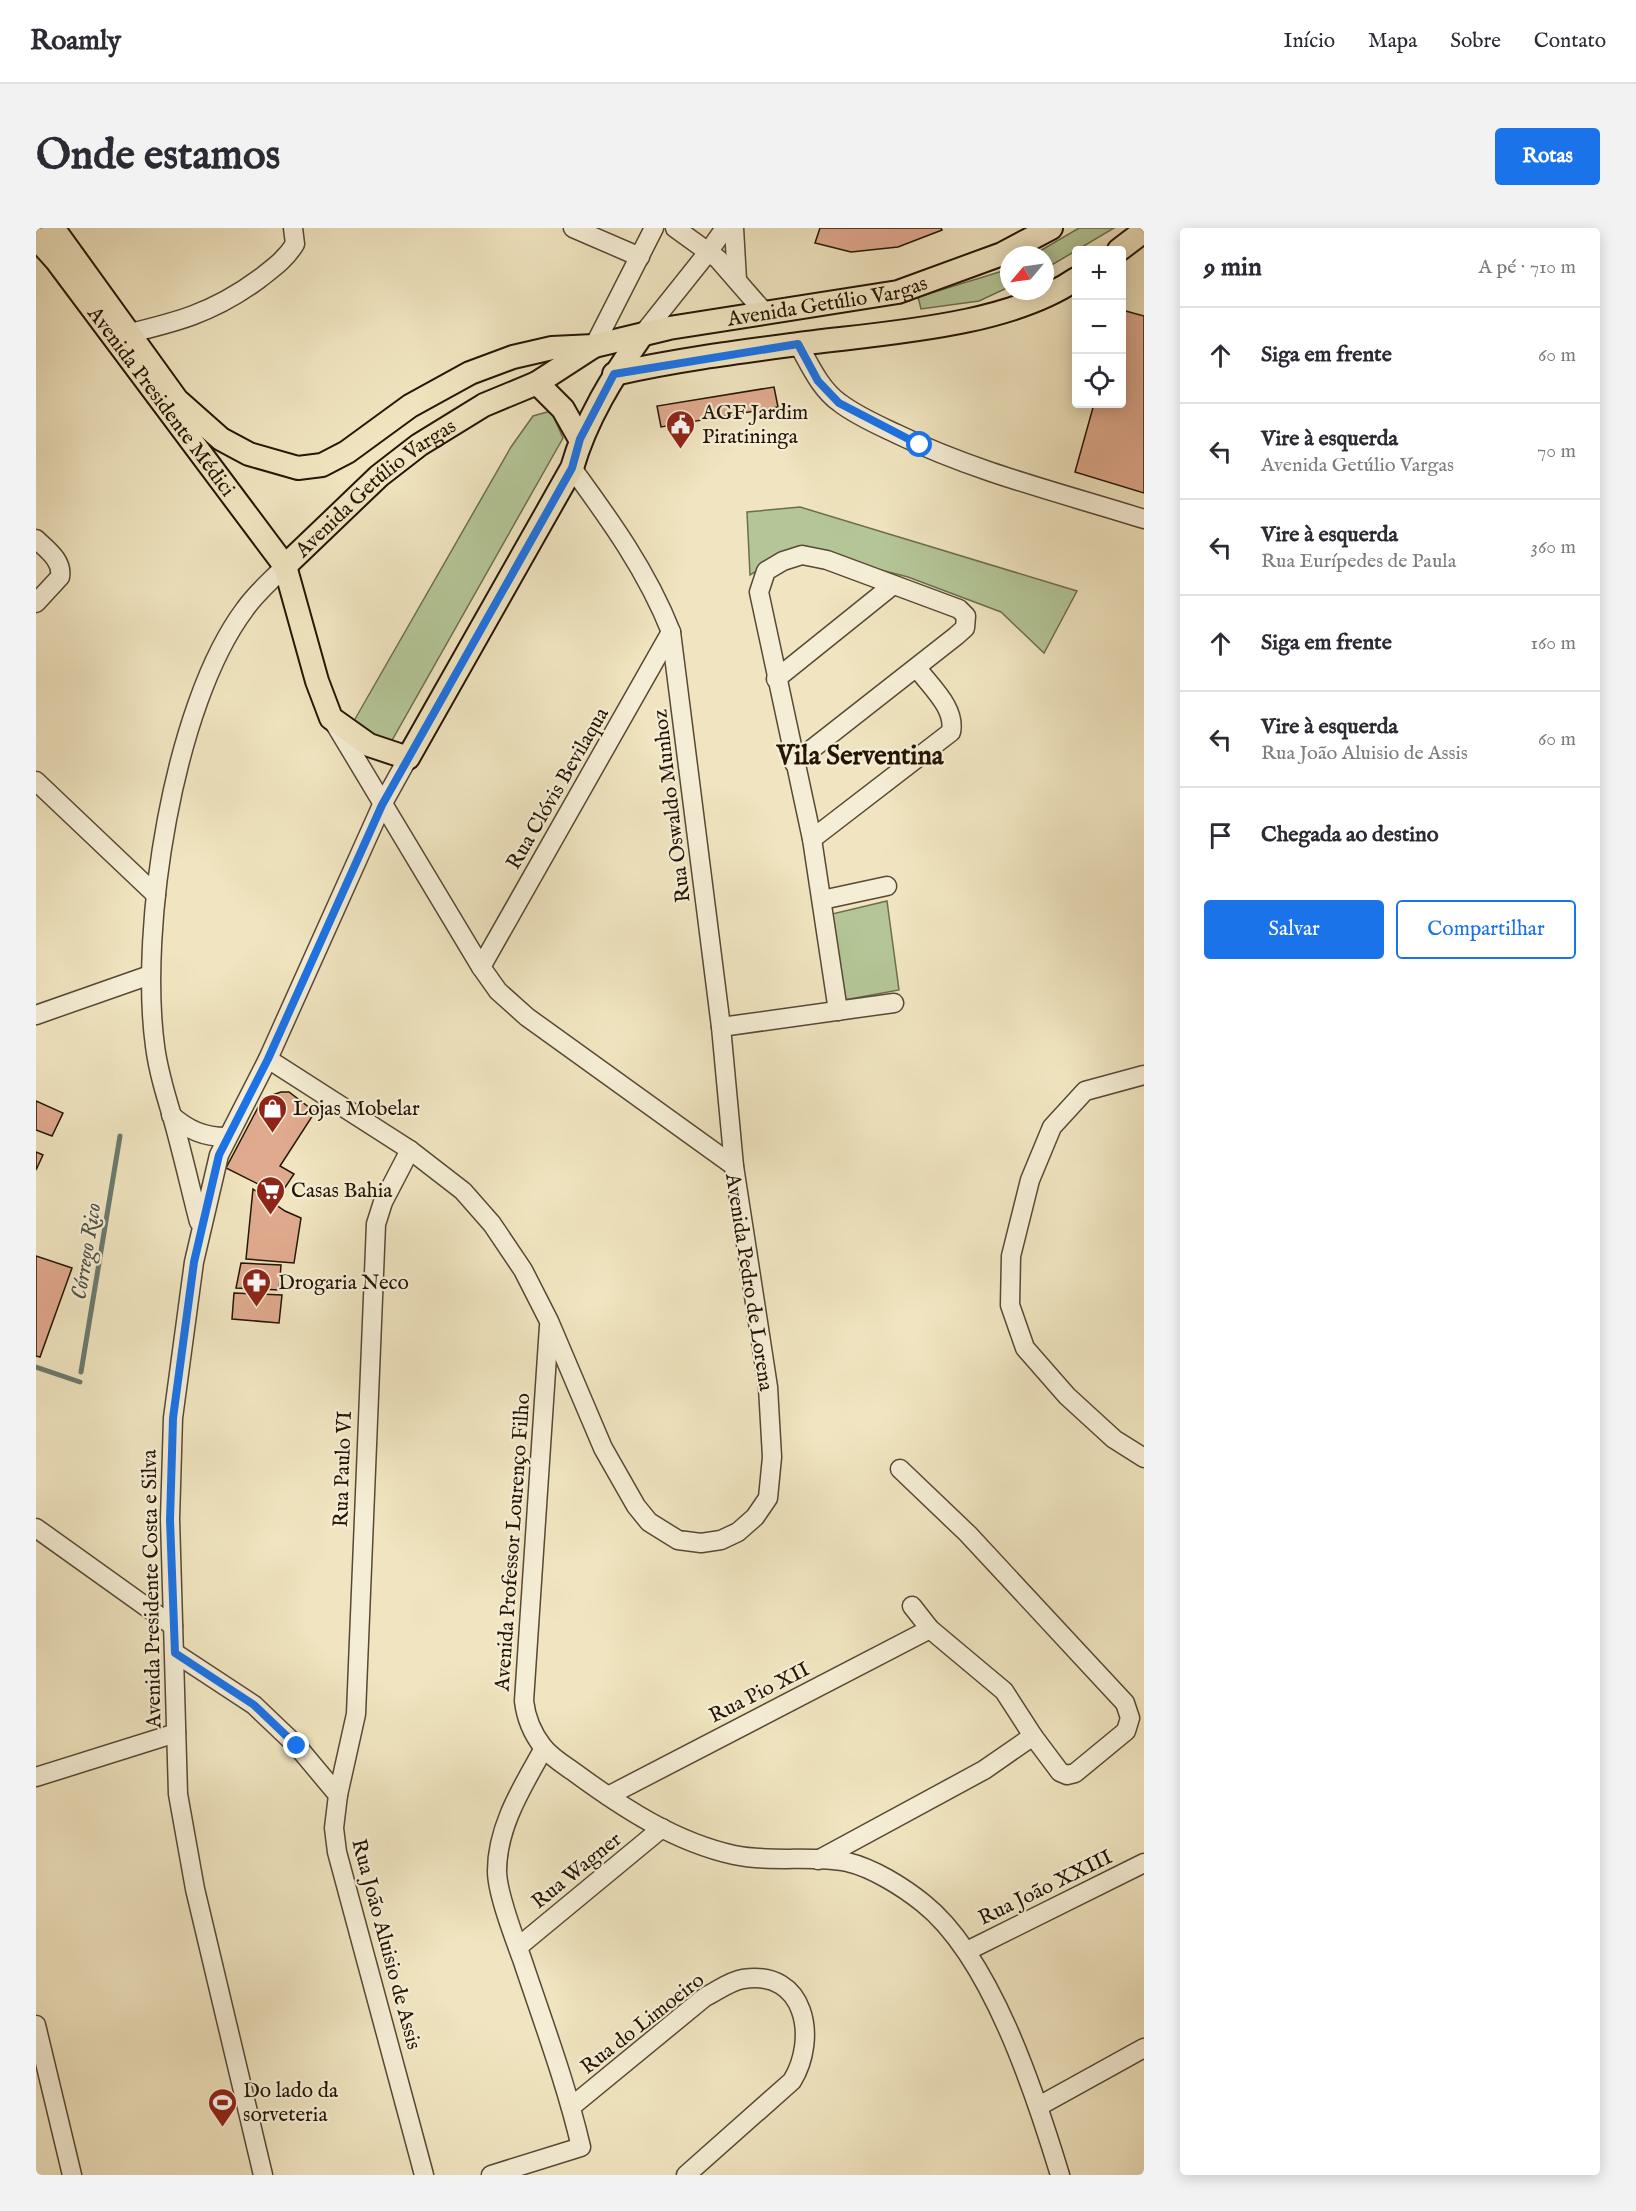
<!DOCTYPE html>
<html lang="pt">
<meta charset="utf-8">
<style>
:root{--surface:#fff;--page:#f2f2f3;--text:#2b2b33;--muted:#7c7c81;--line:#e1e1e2;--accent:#1a73e8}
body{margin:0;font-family:"IM FELL English",serif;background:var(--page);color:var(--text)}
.controls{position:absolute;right:18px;top:18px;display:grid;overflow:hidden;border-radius:6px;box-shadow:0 3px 15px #0003}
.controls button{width:54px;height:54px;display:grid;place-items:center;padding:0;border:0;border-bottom:2px solid var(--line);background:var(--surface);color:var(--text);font:30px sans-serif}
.compass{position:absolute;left:964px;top:18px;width:54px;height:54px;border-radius:50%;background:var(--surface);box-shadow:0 3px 15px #0003;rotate:241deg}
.stop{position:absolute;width:18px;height:18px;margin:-14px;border:4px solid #1a73e8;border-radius:50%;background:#fff}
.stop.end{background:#1a73e8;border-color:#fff;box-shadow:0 2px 6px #0008}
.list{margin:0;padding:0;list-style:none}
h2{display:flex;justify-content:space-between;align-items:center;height:78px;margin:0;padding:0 24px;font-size:26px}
h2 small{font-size:20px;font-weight:400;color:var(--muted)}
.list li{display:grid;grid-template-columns:39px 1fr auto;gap:18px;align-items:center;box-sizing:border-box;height:96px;padding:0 24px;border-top:2px solid var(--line)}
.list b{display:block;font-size:22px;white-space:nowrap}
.list p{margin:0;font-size:20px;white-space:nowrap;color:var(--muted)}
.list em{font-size:20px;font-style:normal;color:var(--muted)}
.actions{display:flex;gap:12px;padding:18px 24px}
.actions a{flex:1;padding:14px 0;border:2px solid var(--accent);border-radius:6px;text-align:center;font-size:21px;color:var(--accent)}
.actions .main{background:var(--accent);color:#fff}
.icon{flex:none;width:33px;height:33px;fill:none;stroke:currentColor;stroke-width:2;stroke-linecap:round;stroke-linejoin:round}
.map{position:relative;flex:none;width:1108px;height:1947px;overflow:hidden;border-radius:6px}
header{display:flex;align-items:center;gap:36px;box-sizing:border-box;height:84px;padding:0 30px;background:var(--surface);border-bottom:2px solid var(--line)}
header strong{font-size:28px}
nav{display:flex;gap:33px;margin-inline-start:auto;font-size:21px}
.intro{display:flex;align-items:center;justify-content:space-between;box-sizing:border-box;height:144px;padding:0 36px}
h1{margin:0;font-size:42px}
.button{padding:15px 27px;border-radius:6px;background:var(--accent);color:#fff;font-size:21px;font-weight:700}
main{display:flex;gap:36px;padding:0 36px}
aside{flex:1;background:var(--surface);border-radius:6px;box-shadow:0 3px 15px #0003}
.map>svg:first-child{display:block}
.green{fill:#b4c697;stroke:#6c6e4e;stroke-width:1.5}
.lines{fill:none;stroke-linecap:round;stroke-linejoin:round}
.stream{stroke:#6b7a6f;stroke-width:5}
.building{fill:#e0aa8e;stroke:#241505;stroke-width:1.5}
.minor-casing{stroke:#574934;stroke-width:21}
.major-casing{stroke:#241505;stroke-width:26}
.minor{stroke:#f5eed6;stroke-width:18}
.major{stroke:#f0e5c0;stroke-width:22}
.route{stroke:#1a73e8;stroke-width:8}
.labels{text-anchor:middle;stroke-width:4.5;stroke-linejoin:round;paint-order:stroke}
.street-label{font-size:21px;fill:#241505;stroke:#f5eed6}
.poi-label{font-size:21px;fill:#241505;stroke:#f5eed6;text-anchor:start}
.water-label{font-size:22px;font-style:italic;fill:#4e5043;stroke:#f5eed6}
.district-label{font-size:27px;font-weight:bold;fill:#241505;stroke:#f5eed6}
</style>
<header>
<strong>Roamly</strong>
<nav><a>Início</a><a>Mapa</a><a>Sobre</a><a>Contato</a></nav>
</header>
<div class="intro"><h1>Onde estamos</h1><a class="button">Rotas</a></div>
<main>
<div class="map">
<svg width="1108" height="1947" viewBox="0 0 1108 1947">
<rect width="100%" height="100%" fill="#f0e5c0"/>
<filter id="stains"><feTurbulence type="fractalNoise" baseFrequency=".00333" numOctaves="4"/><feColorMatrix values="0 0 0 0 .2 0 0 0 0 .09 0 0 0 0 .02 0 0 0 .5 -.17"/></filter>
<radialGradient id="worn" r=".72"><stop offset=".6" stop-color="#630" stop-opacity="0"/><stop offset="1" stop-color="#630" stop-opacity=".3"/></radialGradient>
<g class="green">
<path d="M1043,0H1078L1009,41V27H997Z"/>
<path d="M973,41V59L943,73L885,81L882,69Z"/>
<path d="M515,183L527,210L355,514L315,498L475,219L497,188Z"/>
<path d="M764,279L1041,363L1008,425L965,384L872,349L759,320L714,347L711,284Z"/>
<path d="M851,673L863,762L808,772L796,686Z"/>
</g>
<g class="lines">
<g class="stream">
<path d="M0,1139L44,1154"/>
<path d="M45,1144L84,908"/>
</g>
</g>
<g class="building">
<path d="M784,0H905L906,2L862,19L815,24L779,15Z"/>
<path d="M1086,82L1108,88V265L1039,244L1058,176H1086Z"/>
<path d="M738,159L742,179L625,199L621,178Z"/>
<path d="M245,864H253L279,884L244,938L258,946L244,967L190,940L227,870Z"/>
<path d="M0,873L27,885L16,908L0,902Z"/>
<path d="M0,924L7,927L0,942Z"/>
<path d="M217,961L249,983L265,990L258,1035L210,1031Z"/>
<path d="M0,1028L36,1040L4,1129L0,1128Z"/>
<path d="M205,1035L245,1037L243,1062L200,1060Z"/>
<path d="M198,1065L246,1067L243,1095L196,1091Z"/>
</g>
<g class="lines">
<defs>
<g id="minor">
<path d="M537,0L604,29"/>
<path d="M639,0L682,31L729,85"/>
<path d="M698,0L701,52"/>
<path d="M606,107L673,23L689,0"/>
<path d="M82,108C137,95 176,86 223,51C237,40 249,32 259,16L257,0"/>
<path d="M762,116C774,137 784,161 804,175C821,188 842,197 861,206C939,244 1025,265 1108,291"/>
<path d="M558,118L618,0"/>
<path d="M0,311C10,321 27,332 24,349L0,375"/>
<path d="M740,451L857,357"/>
<path d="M296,491L445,739L462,763L491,789L698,938"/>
<path d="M758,535L920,408L929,400L930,388L923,381L791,332L766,327L747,333L730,343L723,364L776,611L802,783"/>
<path d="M0,553L120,667"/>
<path d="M776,611L915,504C920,480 894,458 881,440"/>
<path d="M786,672L851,658"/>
<path d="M445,739L635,404"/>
<path d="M0,787L114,747"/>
<path d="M685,799L858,775"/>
<path d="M232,831L374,922L427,963L456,996L487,1042L513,1093L567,1220L600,1278L613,1294L642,1312L665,1315L685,1312L702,1304L719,1289L732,1270L736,1229L732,1159L698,938L685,799L635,404C611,343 574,292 536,240"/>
<path d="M1108,847L1049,863L1016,899L994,952L975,1028L974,1077L989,1120L1031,1168L1078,1211L1108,1230"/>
<path d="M135,887C152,902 168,909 190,909"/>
<path d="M163,994C154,959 146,923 136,888C129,865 122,842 119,818C103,700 137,477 209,381C220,365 236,352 249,338"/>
<path d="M513,1098L488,1473C490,1490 496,1505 507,1519C515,1529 528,1537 538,1544C587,1580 639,1614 698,1627C736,1635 778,1627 811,1634C837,1640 867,1659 887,1675C955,1729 999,1865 1024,1947"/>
<path d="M864,1241L932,1306L1089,1475L1094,1490L1090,1503L1039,1545L1031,1547L1024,1544L997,1508L968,1463L894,1401L876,1378"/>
<path d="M0,1300L137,1398"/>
<path d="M139,1425L218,1477L261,1518L302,1567L298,1600L301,1624L388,1947"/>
<path d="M0,1549L140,1505"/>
<path d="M302,1567L320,1486L340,996L347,974L374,922"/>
<path d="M572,1568L894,1401"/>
<path d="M782,1632L948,1542L997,1508"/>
<path d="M482,1719L626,1600"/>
<path d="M931,1723L1108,1635"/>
<path d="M0,1797L36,1947"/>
<path d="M1003,1878L1108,1820"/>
<path d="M535,1879L669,1769C681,1763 694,1753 707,1751C770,1741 782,1811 756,1853L650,1947"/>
<path d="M227,1947L159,1661L142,1566L134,1291L137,1190L158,1034L183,927L232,831L346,577L372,530"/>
<path d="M455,1947L545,1919C530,1855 507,1794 486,1731C478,1709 461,1665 461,1643C461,1598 487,1558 508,1520"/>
</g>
<g id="major">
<path id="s1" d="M17,0L141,172L185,211L213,226L262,240L286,237L311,224L374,178L434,145L477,129L516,120L558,118L633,100L862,64L966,26L1015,0"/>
<path id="s2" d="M0,10L20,32L249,338L281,453L295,490L333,517L372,530L536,240C550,191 577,148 606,107"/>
<path d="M1083,22L1108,3"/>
<path d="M578,146C639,132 702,124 763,116C847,105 970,99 1040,51"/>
<path d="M501,155L527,181L544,211"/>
<path id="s3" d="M249,338L343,248L383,217L448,177L501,155L558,118"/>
</g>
</defs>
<use href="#minor" class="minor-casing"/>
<use href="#major" class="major-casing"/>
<use href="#minor" class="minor"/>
<use href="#major" class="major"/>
</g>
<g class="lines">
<path class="route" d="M261,1518L218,1477L139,1425L134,1292L137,1190L158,1034L183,927L232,831L346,577L536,240L544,211L578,146L762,116L782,153L803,175L884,217"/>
</g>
<defs>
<symbol id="civic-pin" viewBox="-11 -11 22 30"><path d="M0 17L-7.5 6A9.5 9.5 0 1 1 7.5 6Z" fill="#8f2418" stroke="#f5eed6"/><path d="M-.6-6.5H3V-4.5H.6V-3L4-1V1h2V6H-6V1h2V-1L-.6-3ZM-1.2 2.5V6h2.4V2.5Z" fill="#fff"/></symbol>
<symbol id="shop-pin" viewBox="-11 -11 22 30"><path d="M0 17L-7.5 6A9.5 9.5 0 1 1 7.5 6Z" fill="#8f2418" stroke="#f5eed6"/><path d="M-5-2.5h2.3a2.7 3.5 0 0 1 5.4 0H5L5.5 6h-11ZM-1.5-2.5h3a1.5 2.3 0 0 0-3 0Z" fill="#fff"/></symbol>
<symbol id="supermarket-pin" viewBox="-11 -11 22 30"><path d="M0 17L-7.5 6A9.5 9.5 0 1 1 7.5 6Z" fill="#8f2418" stroke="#f5eed6"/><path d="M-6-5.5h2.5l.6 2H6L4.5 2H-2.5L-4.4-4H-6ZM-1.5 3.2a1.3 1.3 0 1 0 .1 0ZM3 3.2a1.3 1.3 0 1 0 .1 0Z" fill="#fff"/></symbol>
<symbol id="pharmacy-pin" viewBox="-11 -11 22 30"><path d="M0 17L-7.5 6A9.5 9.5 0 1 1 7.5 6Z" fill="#8f2418" stroke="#f5eed6"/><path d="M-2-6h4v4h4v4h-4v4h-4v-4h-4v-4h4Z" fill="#fff"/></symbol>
<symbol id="stadium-pin" viewBox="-11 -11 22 30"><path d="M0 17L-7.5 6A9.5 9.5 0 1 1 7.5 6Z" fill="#8f2418" stroke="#f5eed6"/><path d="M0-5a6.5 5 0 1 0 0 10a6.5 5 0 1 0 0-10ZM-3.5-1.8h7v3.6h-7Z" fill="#fff"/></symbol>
</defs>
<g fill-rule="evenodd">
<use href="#civic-pin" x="628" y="180" width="33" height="45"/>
<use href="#shop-pin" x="220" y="864" width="33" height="45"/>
<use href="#supermarket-pin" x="218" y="946" width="33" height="45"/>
<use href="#pharmacy-pin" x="204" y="1038" width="33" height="45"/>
<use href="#stadium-pin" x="170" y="1858" width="33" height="45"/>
</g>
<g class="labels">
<g class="street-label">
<text dy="7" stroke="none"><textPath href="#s1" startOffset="918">Avenida Getúlio Vargas</textPath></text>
<text dy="7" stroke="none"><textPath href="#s2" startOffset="206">Avenida Presidente Médici</textPath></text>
<text dy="7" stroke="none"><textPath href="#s3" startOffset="120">Avenida Getúlio Vargas</textPath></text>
<text transform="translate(521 560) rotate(-60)" y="7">Rua Clóvis Bevilaqua</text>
<text transform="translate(635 578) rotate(-97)" y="7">Rua Oswaldo Munhoz</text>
<text transform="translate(714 1054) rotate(81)" y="7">Avenida Pedro de Lorena</text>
<text transform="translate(306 1241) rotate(-88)" y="7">Rua Paulo VI</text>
<text transform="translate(476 1314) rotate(-86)" y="7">Avenida Professor Lourenço Filho</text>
<text transform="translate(115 1361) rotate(-91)" y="7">Avenida Presidente Costa e Silva</text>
<text transform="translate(723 1464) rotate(-27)" y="7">Rua Pio XII</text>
<text transform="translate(540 1642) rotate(-39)" y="7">Rua Wagner</text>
<text transform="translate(1009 1659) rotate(-26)" y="7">Rua João XXIII</text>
<text transform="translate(351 1716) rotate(75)" y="7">Rua João Aluisio de Assis</text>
<text transform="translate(606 1795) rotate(-38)" y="7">Rua do Limoeiro</text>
</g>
<g class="poi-label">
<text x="666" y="191">AGF Jardim<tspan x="666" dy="24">Piratininga</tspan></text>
<text x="257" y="887">Lojas Mobelar</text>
<text x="255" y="969">Casas Bahia</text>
<text x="242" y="1061">Drogaria Neco</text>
<text x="207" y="1869">Do lado da<tspan x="207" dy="24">sorveteria</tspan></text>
</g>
<g class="water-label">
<text transform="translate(49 1023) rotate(-81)" y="8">Córrego Rico</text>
</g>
<g class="district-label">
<text x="824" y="536">Vila Serventina</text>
</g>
</g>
<rect width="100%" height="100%" filter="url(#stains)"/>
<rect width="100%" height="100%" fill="url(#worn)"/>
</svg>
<div class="controls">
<button>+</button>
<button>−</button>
<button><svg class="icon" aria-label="locate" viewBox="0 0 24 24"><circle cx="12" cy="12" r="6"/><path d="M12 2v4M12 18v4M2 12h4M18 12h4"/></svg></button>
</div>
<svg class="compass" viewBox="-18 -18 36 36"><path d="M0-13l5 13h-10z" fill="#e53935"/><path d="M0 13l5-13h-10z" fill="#7c7c81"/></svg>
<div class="stop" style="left:884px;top:217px"></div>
<div class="stop end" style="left:261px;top:1518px"></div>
</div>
<aside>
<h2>9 min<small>A pé · 710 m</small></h2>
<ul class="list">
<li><svg class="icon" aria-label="ahead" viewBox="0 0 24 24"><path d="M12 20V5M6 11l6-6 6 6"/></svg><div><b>Siga em frente</b></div><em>60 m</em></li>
<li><svg class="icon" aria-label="left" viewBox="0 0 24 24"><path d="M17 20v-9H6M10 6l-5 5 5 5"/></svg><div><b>Vire à esquerda</b><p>Avenida Getúlio Vargas</p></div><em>70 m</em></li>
<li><svg class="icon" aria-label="left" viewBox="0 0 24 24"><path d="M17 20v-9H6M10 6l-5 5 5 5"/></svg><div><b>Vire à esquerda</b><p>Rua Eurípedes de Paula</p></div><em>360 m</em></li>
<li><svg class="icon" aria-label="ahead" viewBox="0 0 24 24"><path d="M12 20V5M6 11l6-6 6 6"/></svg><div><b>Siga em frente</b></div><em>160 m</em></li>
<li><svg class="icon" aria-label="left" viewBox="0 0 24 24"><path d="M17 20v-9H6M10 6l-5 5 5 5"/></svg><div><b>Vire à esquerda</b><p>Rua João Aluisio de Assis</p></div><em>60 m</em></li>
<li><svg class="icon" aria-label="arrive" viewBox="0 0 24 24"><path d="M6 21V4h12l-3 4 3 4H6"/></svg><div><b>Chegada ao destino</b></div></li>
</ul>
<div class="actions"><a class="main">Salvar</a><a>Compartilhar</a></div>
</aside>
</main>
